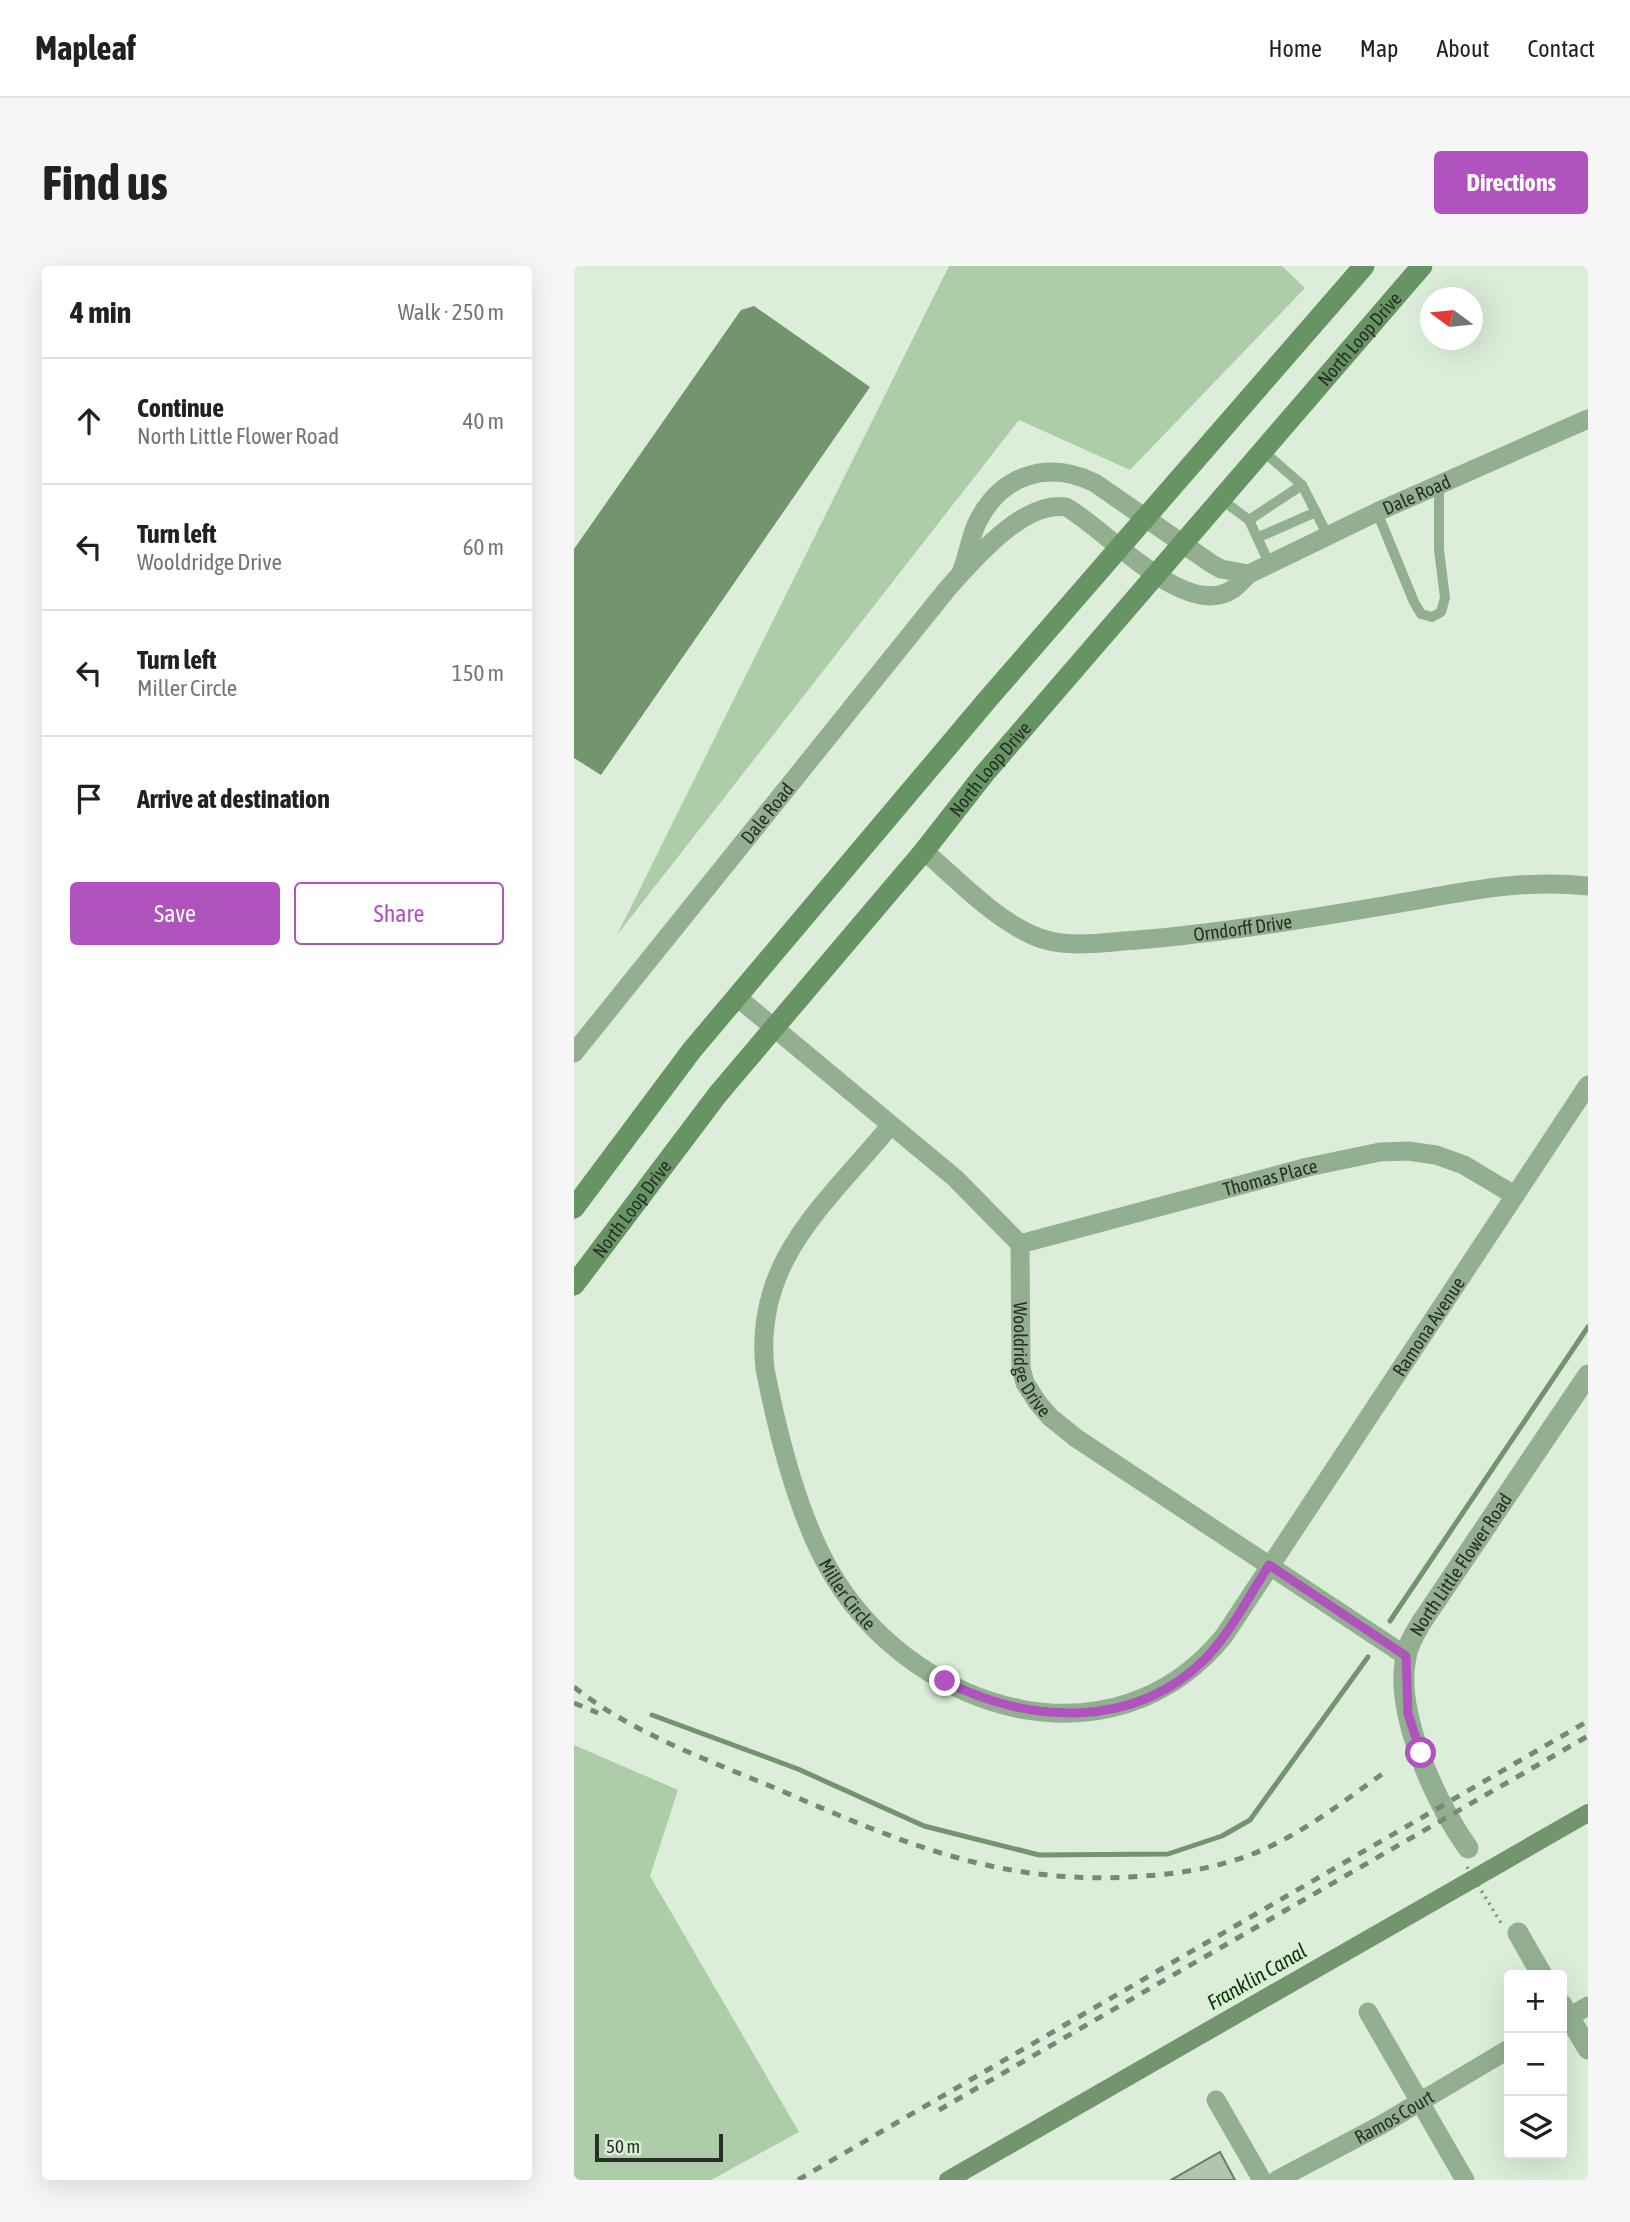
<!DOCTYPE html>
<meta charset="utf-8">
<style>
:root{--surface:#fff;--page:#f6f6f6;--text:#202124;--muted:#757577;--line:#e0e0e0;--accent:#b053be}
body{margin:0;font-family:"Asap Condensed",sans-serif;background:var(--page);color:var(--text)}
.controls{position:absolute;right:21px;bottom:21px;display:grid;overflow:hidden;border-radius:7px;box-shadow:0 7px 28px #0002}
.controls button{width:63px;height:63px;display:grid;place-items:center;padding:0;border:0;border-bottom:2px solid var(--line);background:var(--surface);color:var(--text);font:35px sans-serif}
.compass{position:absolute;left:846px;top:21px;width:63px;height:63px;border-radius:50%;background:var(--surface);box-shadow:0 7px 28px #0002;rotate:285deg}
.scale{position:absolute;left:21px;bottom:18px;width:128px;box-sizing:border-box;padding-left:7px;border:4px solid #282f27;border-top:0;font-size:19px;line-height:24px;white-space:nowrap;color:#282f27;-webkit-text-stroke:5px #dceeda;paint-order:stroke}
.stop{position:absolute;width:21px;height:21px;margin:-16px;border:5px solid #b053be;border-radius:50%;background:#fff}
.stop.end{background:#b053be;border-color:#fff;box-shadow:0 2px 7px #0008}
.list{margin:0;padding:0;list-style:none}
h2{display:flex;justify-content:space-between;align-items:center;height:91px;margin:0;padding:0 28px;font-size:30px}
h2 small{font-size:23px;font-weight:400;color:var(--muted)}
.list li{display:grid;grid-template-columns:46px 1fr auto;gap:21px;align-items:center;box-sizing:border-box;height:126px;padding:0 28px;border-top:2px solid var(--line)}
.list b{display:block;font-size:26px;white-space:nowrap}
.list p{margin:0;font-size:23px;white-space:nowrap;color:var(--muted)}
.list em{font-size:23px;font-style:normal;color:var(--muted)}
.actions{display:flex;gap:14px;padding:21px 28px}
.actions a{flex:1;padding:16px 0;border:2px solid var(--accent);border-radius:7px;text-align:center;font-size:24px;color:var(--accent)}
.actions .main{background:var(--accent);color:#fff}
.icon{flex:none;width:38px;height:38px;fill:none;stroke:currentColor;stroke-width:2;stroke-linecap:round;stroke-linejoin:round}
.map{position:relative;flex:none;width:1014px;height:1914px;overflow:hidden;border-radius:7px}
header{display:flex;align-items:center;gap:42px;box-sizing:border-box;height:98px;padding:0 35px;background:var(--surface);border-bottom:2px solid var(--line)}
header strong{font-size:33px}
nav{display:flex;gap:38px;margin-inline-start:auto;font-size:24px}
.intro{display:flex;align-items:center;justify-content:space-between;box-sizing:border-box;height:168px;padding:0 42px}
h1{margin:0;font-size:49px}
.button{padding:18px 32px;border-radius:7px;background:var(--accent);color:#fff;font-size:24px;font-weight:700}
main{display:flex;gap:42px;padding:0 42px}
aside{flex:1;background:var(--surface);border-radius:7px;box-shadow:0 7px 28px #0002}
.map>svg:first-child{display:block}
.green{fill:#adcda9}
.water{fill:#72956e}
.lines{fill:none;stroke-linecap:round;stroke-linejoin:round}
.stream{stroke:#72956e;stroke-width:5}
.canal{stroke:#72956e;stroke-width:18}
.building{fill:#b3c5b1;stroke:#6d7d6b;stroke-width:2}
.path{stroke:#808c7e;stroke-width:3.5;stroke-dasharray:2 5;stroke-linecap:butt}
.service{stroke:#92b08f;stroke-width:10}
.minor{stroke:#92b08f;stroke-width:19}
.tertiary{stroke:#92b08f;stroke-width:21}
.secondary{stroke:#679463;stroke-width:21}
.rail{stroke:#7a8679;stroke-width:5;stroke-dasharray:9 9;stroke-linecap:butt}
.route{stroke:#b053be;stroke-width:9}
.labels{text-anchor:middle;stroke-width:6;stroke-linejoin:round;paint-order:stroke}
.street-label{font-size:19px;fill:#282f27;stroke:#dceeda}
.water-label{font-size:21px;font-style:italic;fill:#033901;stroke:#dceeda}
</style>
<header>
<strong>Mapleaf</strong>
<nav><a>Home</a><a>Map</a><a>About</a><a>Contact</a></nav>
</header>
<div class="intro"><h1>Find us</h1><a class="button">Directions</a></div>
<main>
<aside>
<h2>4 min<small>Walk · 250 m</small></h2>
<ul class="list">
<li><svg class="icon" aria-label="ahead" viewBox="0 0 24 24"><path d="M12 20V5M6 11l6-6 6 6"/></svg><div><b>Continue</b><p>North Little Flower Road</p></div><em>40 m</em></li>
<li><svg class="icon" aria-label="left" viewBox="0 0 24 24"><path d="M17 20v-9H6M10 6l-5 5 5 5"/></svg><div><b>Turn left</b><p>Wooldridge Drive</p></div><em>60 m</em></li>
<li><svg class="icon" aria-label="left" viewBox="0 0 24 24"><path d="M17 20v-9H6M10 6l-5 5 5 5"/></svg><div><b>Turn left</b><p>Miller Circle</p></div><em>150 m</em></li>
<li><svg class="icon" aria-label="arrive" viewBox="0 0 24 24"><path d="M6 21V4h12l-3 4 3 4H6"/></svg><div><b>Arrive at destination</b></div></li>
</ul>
<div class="actions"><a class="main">Save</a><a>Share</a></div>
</aside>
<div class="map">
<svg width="1014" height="1914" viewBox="0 0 1014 1914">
<rect width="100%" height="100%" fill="#dceeda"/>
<g class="green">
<path d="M375,0H708L731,22L556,204L445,154L43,669Z"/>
<path d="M0,1479L104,1524L76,1610L225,1866L137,1914H0Z"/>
</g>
<path class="water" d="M180,40L296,121L27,509L0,492V283L167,44Z"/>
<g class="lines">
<g class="stream">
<path d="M816,1355L1014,1061"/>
<path d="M78,1449L224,1503L350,1560L465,1589L594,1588L648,1570L676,1554L794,1391"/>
</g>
<path class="canal" d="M374,1914L1014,1547"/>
</g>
<path class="building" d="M646,1886L661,1914H597Z"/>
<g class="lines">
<path class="path" d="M893,1601L927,1657"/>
<g class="service">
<path d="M689,185L728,219L754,270"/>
<path d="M648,234L675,254L695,297"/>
<path d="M803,246L840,336L847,348L858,351L867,346L871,332L865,284V219"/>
<path d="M675,254L728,219"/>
<path d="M685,271L742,246"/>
</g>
<g class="minor">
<path d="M388,304C394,289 396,272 403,257C427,208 474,194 521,217L638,298L647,303L675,308"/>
<path id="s1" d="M350,585C383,613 418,651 458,669C490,684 529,676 563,674C647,667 732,653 815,639C881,628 946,612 1014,620"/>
<path id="s2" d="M163,731L381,912L446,978L447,1102L451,1117L464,1137L476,1151L502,1172L832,1390"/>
<path id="s3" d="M0,787L374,322C400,293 450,234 492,241C531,262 612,356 659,323C665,319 670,312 675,308L803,246L1014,153"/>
<path id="s4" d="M316,860C253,937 179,994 191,1103C204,1169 225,1256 261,1313C345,1447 539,1506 650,1370L1014,819"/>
<path id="s5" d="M446,978L734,901L806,886L834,885L862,889L890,899L940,929"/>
<path d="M794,1746L891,1914"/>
<path d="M988,1755L1014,1740"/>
<path d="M642,1834L688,1914"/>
<path id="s6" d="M703,1914L807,1859L935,1783"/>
</g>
<g class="tertiary">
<path id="s7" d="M894,1582C862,1537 820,1447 832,1391C834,1378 841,1367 847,1357L1014,1109"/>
<path d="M944,1667L968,1709"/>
<path d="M988,1739L1014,1783"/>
</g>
<g class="secondary">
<path d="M0,942L118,784L414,433L790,0"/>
<path id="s8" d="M0,1019L144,828L350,585L411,507L848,0"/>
</g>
<g class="rail">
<path d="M0,1421C61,1469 137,1495 208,1525C333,1579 431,1621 570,1610C616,1607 662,1598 703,1577C743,1557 778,1529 814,1504"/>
<path d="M0,1437L24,1447"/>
<path d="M365,1844L1014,1470"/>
<path d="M224,1914L1014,1455"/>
</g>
</g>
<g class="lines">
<path class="route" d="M371,1415C454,1458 560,1464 631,1393C657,1366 675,1330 695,1299L832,1390L834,1448L847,1487"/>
</g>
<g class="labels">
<g class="street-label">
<text dy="7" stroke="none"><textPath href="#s8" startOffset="1230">North Loop Drive</textPath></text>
<text dy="7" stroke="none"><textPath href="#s3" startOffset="1148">Dale Road</textPath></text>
<text dy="7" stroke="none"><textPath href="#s8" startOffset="663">North Loop Drive</textPath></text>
<text dy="7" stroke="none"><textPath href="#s3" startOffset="308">Dale Road</textPath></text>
<text dy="7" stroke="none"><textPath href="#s1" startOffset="350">Orndorff Drive</textPath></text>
<text dy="7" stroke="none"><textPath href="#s5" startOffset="259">Thomas Place</textPath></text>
<text dy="7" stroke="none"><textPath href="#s8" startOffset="96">North Loop Drive</textPath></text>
<text dy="7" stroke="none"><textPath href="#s4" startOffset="1337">Ramona Avenue</textPath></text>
<text dy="7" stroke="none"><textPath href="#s2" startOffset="494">Wooldridge Drive</textPath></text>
<text dy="7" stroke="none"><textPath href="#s7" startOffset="313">North Little Flower Road</textPath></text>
<text dy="7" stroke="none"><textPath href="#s4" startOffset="525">Miller Circle</textPath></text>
<text dy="7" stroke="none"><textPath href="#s6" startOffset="133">Ramos Court</textPath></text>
</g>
<g class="water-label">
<text transform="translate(683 1711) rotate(-30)" y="7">Franklin Canal</text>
</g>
</g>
</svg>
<div class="controls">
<button>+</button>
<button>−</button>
<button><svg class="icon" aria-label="layers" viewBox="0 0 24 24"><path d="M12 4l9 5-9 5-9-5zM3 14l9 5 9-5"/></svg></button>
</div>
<svg class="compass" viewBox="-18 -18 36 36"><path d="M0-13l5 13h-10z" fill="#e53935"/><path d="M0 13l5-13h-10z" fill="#757577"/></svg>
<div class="scale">50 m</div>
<div class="stop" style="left:847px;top:1487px"></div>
<div class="stop end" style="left:371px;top:1415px"></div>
</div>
</main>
